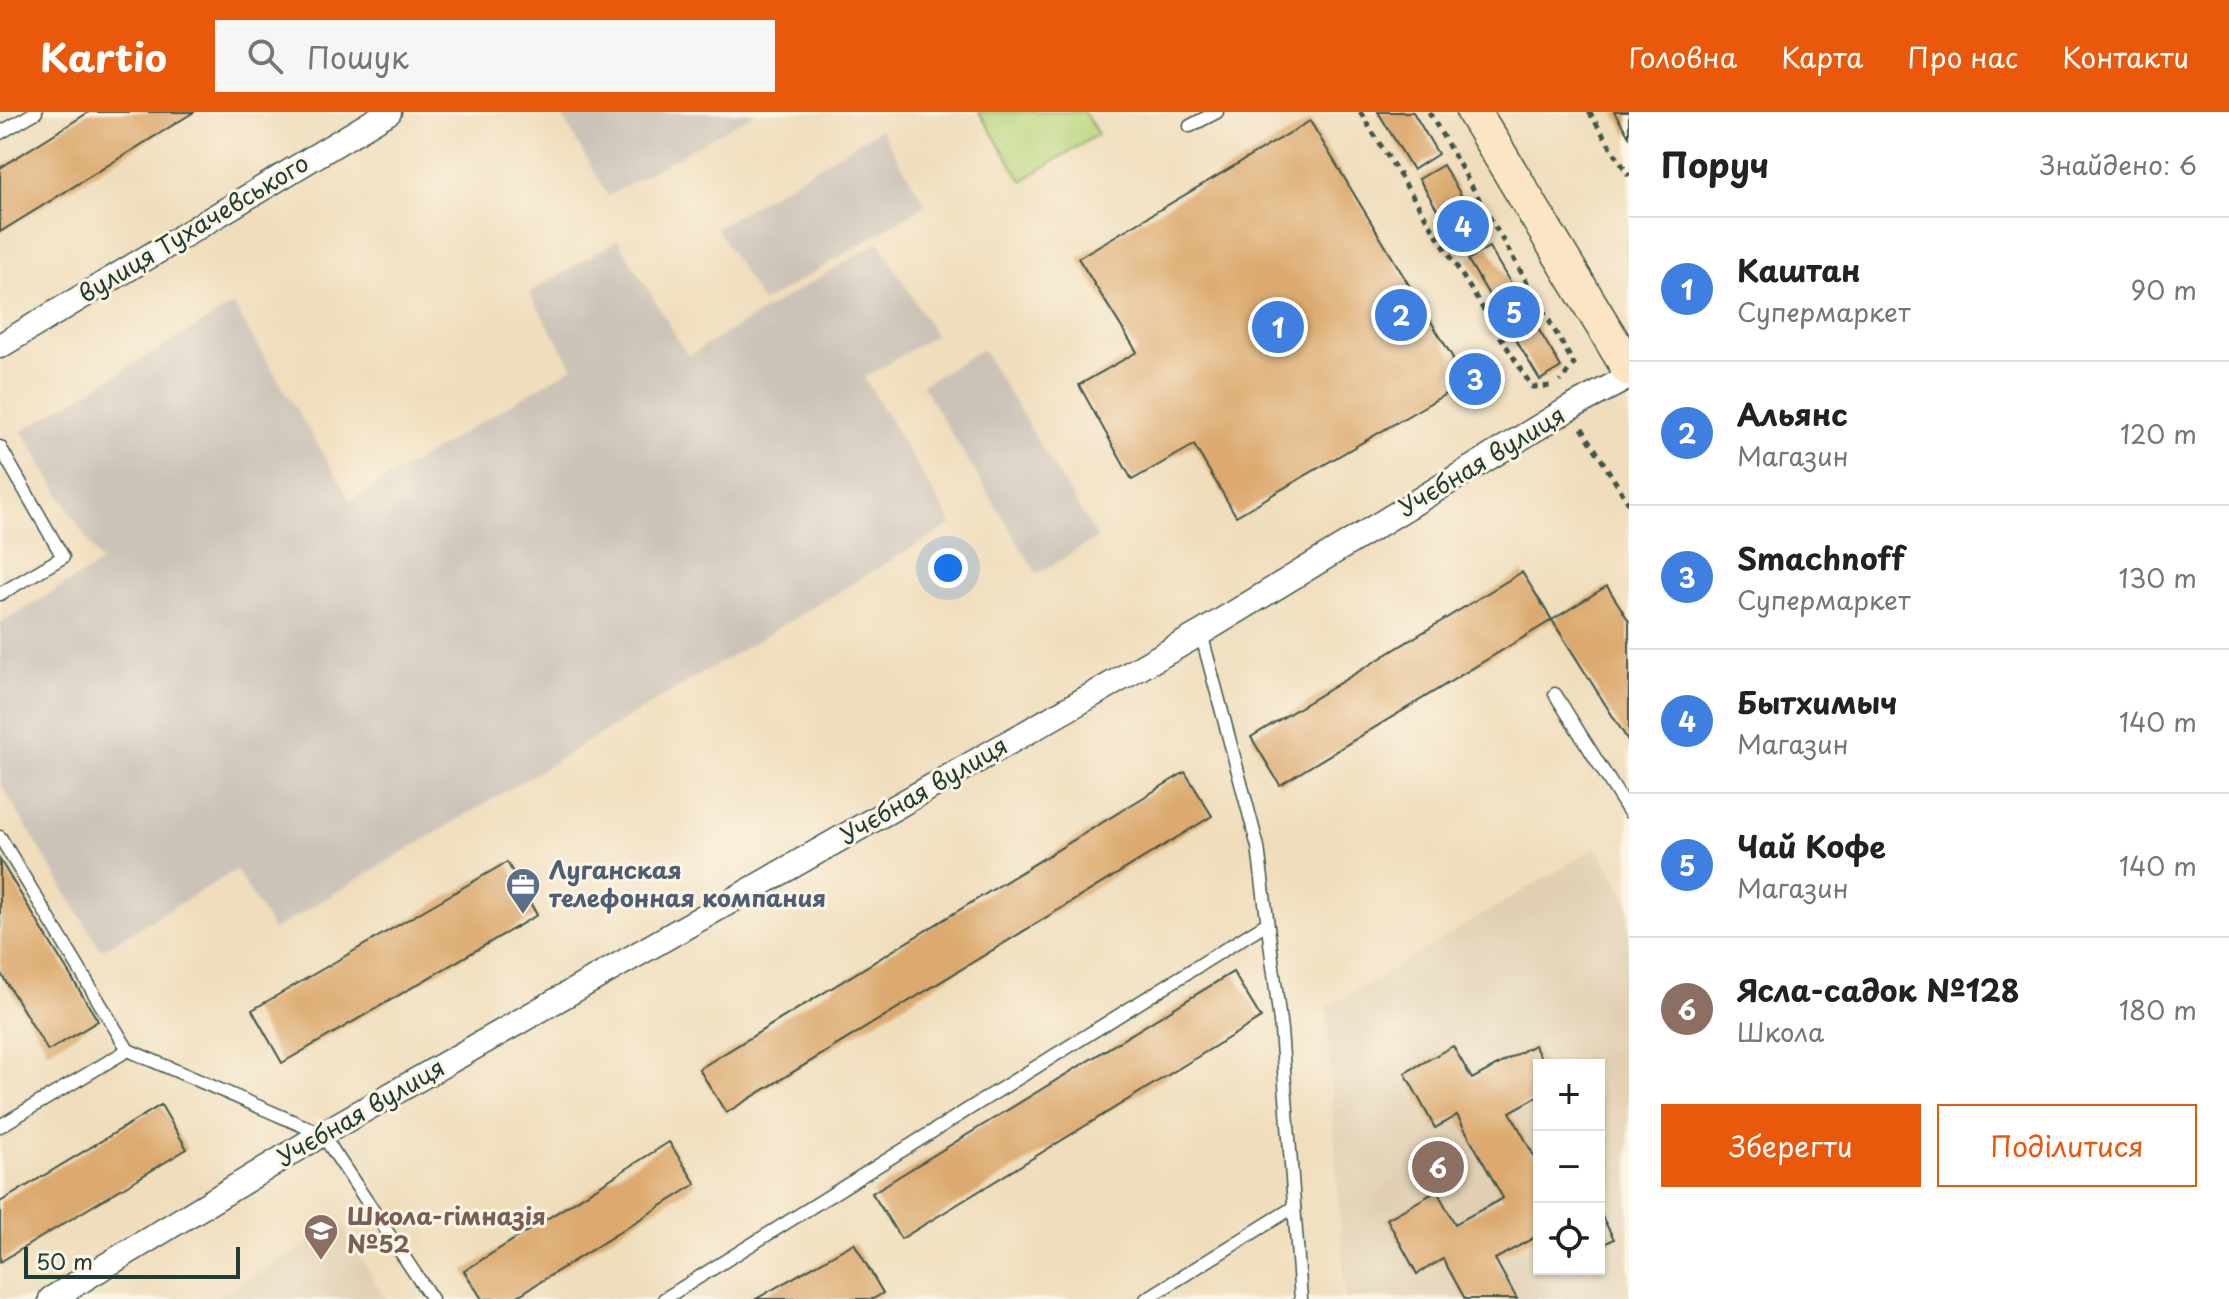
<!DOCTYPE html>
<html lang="uk">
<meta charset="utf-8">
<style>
:root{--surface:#fff;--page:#f6f6f6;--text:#222;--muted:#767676;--line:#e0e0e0;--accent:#ea580c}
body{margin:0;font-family:"Playpen Sans",sans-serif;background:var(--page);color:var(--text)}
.controls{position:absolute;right:24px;bottom:24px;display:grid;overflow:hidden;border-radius:0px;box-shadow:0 2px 6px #0004}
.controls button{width:72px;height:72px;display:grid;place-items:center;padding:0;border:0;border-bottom:2px solid var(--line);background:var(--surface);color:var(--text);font:40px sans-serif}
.scale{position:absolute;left:24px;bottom:20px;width:216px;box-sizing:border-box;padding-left:8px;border:4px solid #1f3d34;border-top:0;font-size:22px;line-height:28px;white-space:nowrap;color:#1f3d34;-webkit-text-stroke:6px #fcf5e5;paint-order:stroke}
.you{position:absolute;left:948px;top:456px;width:28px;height:28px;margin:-20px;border:6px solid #fff;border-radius:50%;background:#1a73e8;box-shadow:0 0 0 12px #1a73e833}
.badge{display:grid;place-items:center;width:52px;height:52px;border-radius:50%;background:var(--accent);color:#fff;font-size:26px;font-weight:700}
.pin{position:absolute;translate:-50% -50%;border:4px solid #fff;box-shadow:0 2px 8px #0006}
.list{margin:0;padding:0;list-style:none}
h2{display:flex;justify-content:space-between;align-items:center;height:104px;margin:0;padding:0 32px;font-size:34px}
h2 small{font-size:26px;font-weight:400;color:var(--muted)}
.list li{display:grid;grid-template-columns:52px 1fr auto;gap:24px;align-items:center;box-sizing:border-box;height:144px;padding:0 32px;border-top:2px solid var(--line)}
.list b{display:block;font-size:30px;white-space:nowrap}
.list p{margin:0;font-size:26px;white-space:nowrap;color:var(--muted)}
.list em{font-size:26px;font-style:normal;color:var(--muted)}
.actions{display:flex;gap:16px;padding:24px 32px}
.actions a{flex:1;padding:18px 0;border:2px solid var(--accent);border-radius:0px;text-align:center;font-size:28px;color:var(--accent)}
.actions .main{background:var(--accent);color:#fff}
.icon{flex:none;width:44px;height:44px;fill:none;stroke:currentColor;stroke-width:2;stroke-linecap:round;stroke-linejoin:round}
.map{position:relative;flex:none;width:1629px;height:1187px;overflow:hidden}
header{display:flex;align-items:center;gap:48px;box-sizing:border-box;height:112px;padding:0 40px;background:var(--accent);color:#fff}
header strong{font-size:38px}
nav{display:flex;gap:44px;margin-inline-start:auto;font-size:28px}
.search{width:560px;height:72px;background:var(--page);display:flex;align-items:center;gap:20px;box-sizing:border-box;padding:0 28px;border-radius:0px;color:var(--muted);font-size:30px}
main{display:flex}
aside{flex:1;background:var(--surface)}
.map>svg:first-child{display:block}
.built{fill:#e0cfb2;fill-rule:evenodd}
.industrial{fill:#cbc3b8}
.green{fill:#b8d67d;stroke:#6c8a58;stroke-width:2}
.building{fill:#dcaa6f}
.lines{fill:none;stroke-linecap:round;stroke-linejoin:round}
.lane-casing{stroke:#3e5548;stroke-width:15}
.street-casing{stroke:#3e5548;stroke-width:27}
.secondary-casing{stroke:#3e5548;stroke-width:37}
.path{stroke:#3e5548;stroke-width:5;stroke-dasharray:6 6;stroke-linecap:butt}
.lane{stroke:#fff;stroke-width:12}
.street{stroke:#fff;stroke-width:24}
.secondary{stroke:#fce5c4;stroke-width:34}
.labels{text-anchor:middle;stroke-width:6;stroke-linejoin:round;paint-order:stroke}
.street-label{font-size:24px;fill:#1f3d34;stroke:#fcf5e5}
.service-label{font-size:24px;font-weight:bold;fill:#4e5e75;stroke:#fcf5e5;text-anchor:start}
.education-label{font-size:24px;font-weight:bold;fill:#785e54;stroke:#fcf5e5;text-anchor:start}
</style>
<header>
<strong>Kartio</strong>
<div class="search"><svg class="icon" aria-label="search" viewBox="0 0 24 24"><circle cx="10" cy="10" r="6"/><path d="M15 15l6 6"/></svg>Пошук</div>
<nav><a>Головна</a><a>Карта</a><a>Про нас</a><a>Контакти</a></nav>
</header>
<main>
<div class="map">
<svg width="1629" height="1187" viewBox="0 0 1629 1187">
<rect width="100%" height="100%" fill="#fcf5e5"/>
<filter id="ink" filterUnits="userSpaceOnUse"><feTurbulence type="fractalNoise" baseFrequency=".0125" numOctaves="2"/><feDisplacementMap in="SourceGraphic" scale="16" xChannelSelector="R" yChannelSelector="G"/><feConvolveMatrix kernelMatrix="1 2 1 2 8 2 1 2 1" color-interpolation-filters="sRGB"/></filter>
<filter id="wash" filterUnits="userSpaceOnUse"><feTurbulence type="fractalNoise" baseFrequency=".006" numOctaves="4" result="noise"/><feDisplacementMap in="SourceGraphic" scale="32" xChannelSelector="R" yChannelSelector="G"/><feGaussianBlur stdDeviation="1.8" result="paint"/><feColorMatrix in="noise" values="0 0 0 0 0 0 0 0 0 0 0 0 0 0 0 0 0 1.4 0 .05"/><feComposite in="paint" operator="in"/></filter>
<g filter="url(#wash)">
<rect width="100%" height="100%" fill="#efddbb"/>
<g class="built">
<path d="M1597,735L1629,789V1187H1345L1326,896ZM1539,953H1599V1157H1539Z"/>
<path d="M342,1113L385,1187H214Z"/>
</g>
<g class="industrial">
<path d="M560,0H757L608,84Z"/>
<path d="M880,17L926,93L762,191L716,116Z"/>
<path d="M618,128L688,244L879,130L935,223L864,266L952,412L273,818L236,758L101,838L0,671V512L101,451L22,319L233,193L351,388L573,255L529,181Z"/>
<path d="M982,237L1097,426L1037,462L922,273Z"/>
</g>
<path class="green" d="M979,0H1084L1098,22L1022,69Z"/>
<g id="blocks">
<g class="building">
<path d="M89,0H194L0,120V56Z"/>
<path d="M1378,0H1413L1438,42L1413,58Z"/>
<path d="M1614,0H1629V24Z"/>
<path d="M1310,9L1453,246L1449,280L1236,404L1194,333L1132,368L1079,273L1137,240L1078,146Z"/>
<path d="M1443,53L1482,118L1458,132L1419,67Z"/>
<path d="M1489,135L1561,255L1540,268L1468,148Z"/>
<path d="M1479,251L1493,255L1501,266L1463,287L1457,276L1459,263Z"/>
<path d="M1522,460L1552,508L1280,673L1251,625Z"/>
<path d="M1607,474L1629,509V630L1552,508Z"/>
<path d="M1185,660L1212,704L726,1001L699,957Z"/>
<path d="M0,748L98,909L48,939L0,860Z"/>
<path d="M507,750L537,803L282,951L252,898Z"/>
<path d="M1233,860L1261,906L901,1127L872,1081Z"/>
<path d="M1534,933L1545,953H1539V984L1510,1000L1539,1053V1123L1495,1147L1517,1187H1465L1443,1147L1417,1162L1387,1107L1437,1079L1455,1112L1503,1086L1457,1003L1435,1016L1405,961L1453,934L1472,967Z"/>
<path d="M161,993L187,1037L0,1150V1090Z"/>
<path d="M669,1030L696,1072L513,1187H482L464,1159Z"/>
<path d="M1599,1099L1614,1127L1599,1135Z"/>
<path d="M854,1131L883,1181L873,1187H756Z"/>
</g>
</g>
</g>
<g filter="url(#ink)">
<use href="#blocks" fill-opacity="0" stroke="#3e5548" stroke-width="2"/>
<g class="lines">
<defs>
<g id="lane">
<path d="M1190,14L1217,0"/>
<path d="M0,21L36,0"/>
<path d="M0,335L63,445L0,482"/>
<path d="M1201,521L1258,735L1281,918L1301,1187"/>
<path d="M1555,582L1629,700"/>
<path d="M0,725L128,938L322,1022L432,1187"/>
<path d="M0,1014L128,938"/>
<path d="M664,1187L1267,811"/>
<path d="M1146,1187L1294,1095"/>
</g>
<g id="street">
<path d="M0,234L389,0"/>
<path d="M51,1187L322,1022L1201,521L1570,296L1629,265"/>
</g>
<path id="secondary" d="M1474,0L1629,257"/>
</defs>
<use href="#lane" class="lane-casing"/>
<use href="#street" class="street-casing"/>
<use href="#secondary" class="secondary-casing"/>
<g class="path">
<path d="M1360,0L1532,275L1555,274"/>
<path d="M1429,0L1574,252L1560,270"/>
<path d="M1589,0L1629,64"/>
<path d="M1582,316L1629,392"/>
</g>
<use href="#lane" class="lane"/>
<use href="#street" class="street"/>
<use href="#secondary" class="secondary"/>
</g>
</g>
<defs>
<symbol id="office-pin" viewBox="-11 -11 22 30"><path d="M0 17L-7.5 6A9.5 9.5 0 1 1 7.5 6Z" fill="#5c6f8a" stroke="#fcf5e5"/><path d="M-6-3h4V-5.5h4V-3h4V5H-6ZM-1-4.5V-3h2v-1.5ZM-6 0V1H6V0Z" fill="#fff"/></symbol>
<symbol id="school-pin" viewBox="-11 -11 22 30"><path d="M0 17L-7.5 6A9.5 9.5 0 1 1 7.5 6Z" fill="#8d6e63" stroke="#fcf5e5"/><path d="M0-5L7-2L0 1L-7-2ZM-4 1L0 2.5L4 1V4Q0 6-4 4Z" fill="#fff"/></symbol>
</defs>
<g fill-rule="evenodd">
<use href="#office-pin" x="503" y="753" width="40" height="54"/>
<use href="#school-pin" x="301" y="1099" width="40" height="54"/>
</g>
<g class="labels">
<g class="street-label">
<text transform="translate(194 117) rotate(-31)" y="8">вулиця Тухачевського</text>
<text transform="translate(1482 350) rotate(-31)" y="8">Учєбная вулиця</text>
<text transform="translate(924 679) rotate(-30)" y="8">Учєбная вулиця</text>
<text transform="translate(361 1001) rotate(-30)" y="8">Учєбная вулиця</text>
</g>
<g class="service-label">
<text x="549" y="767">Луганская<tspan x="549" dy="28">телефонная компания</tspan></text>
</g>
<g class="education-label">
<text x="347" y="1113">Школа-гімназія<tspan x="347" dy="28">№52</tspan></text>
</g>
</g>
</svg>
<div class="controls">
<button>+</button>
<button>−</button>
<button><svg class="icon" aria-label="locate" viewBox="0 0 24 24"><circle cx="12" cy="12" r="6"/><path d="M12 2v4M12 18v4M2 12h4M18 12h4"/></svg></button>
</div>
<div class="scale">50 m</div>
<div class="you"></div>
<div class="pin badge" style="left:1278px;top:215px;background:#3f7fe0">1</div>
<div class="pin badge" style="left:1401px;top:203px;background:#3f7fe0">2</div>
<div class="pin badge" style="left:1475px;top:267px;background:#3f7fe0">3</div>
<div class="pin badge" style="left:1463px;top:114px;background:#3f7fe0">4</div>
<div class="pin badge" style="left:1514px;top:200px;background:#3f7fe0">5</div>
<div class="pin badge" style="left:1438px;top:1055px;background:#8d6e63">6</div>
</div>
<aside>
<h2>Поруч<small>Знайдено: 6</small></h2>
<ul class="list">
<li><span class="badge" style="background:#3f7fe0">1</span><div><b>Каштан</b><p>Супермаркет</p></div><em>90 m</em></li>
<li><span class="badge" style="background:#3f7fe0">2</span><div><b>Альянс</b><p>Магазин</p></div><em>120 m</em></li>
<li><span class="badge" style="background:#3f7fe0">3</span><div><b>Smachnoff</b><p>Супермаркет</p></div><em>130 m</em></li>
<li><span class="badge" style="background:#3f7fe0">4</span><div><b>Бытхимыч</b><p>Магазин</p></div><em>140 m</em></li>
<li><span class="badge" style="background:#3f7fe0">5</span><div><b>Чай Кофе</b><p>Магазин</p></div><em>140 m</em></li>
<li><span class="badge" style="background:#8d6e63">6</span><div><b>Ясла-садок №128</b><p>Школа</p></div><em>180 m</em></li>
</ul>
<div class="actions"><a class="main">Зберегти</a><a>Поділитися</a></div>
</aside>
</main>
